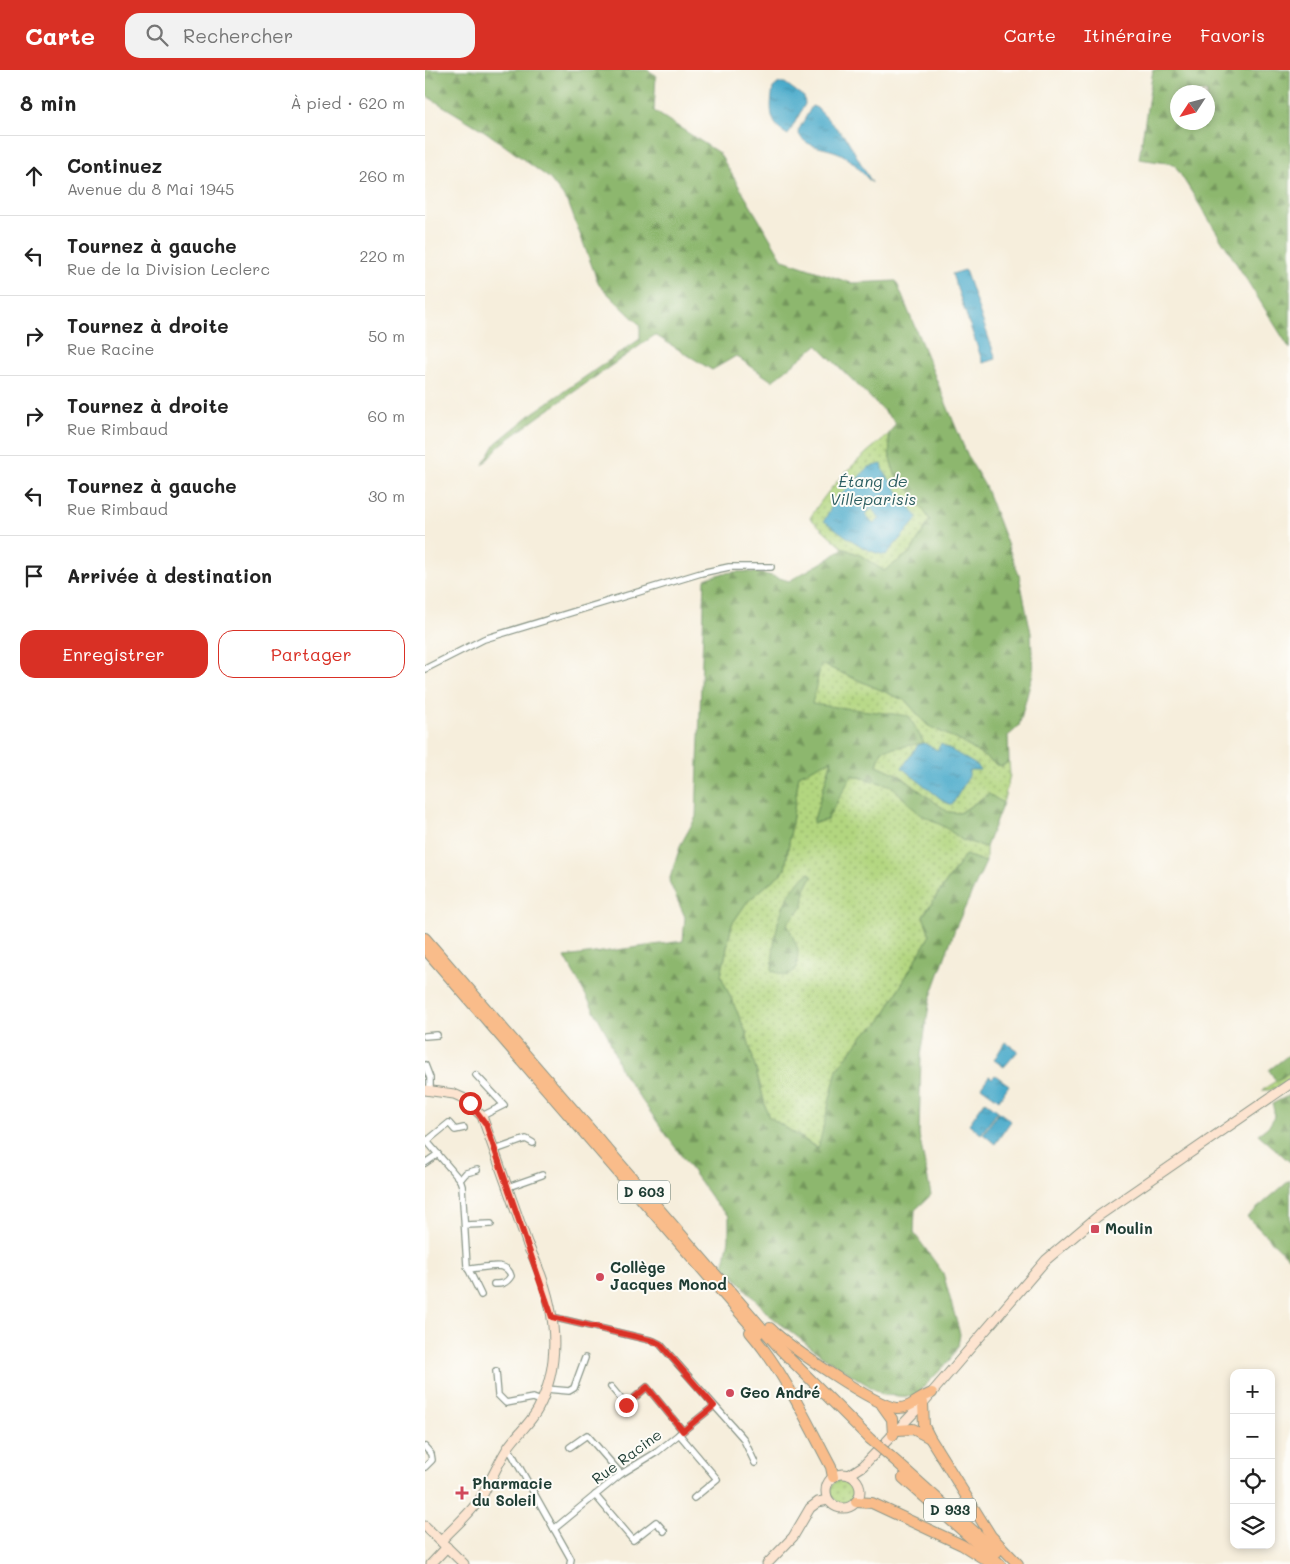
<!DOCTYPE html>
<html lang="fr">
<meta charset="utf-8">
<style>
:root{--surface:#fff;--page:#f2f2f2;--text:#222;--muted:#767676;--line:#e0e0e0;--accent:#d93025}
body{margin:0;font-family:Mali,sans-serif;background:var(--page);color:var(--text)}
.controls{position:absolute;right:15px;bottom:15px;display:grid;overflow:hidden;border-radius:10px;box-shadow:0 2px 8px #0003}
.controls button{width:45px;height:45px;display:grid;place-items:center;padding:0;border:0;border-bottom:1px solid var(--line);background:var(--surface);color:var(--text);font:25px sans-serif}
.compass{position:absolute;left:745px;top:15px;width:45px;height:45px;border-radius:50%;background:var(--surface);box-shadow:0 2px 8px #0003;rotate:234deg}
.stop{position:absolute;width:15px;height:15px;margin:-11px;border:4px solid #d93025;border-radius:50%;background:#fff}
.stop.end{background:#d93025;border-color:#fff;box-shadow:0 1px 5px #0008}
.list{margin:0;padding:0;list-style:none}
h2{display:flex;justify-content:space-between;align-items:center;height:65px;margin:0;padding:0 20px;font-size:21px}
h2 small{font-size:16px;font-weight:400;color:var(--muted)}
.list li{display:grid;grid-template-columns:32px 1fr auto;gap:15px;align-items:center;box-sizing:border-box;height:80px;padding:0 20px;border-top:1px solid var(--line)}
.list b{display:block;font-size:19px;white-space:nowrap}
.list p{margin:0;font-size:16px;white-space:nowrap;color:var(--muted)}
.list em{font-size:16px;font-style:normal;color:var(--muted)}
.actions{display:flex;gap:10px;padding:15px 20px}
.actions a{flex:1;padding:11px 0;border:1px solid var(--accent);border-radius:15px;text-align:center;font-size:18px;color:var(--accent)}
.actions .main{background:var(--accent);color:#fff}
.icon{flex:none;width:28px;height:28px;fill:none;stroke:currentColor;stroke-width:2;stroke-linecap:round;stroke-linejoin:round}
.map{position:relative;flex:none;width:865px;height:1494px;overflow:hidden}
header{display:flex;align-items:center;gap:30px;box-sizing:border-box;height:70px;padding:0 25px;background:var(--accent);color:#fff}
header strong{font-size:24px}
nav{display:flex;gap:28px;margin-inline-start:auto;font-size:18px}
.search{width:350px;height:45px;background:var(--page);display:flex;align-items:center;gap:12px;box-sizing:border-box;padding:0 18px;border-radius:15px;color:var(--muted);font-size:19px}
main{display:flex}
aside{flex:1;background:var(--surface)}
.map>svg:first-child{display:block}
.grass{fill:url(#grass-dots);stroke:#688a5a;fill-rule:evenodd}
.forest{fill:url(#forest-firs);stroke:#567a51;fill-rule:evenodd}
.water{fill:url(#water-ripples);stroke:#367480;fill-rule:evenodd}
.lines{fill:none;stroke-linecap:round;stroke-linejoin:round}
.street-casing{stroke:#8a9688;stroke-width:8}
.secondary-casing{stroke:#8a9688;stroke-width:11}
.highway-casing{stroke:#8a9688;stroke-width:12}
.street{stroke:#fff;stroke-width:5.5}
.secondary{stroke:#fde4d0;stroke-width:9}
.highway{stroke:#f9bc8a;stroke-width:10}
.highway-bridge-casing{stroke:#8a9688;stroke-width:12;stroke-linecap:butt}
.highway-bridge{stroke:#f9bc8a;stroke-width:10}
.route{stroke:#d93025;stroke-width:6}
.poi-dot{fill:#d1495b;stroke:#fdfcf7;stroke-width:2}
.labels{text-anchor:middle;stroke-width:4;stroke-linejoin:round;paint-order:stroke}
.shield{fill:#fdfcf7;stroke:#62766e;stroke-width:1}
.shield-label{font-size:14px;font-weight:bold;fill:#1f3d34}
.poi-label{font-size:15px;font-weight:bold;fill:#1f3d34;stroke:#fdfcf7;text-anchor:start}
.street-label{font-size:15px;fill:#1f3d34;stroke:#fdfcf7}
.water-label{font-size:16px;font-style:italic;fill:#2c5e61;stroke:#fdfcf7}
</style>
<header>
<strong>Carte</strong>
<div class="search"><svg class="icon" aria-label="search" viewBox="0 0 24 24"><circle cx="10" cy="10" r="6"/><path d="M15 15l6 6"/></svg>Rechercher</div>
<nav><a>Carte</a><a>Itinéraire</a><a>Favoris</a></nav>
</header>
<main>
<aside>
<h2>8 min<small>À pied · 620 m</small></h2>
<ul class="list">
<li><svg class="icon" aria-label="ahead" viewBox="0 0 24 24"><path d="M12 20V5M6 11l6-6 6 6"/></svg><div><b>Continuez</b><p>Avenue du 8 Mai 1945</p></div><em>260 m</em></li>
<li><svg class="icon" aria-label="left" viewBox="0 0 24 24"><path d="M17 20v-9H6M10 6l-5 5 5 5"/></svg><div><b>Tournez à gauche</b><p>Rue de la Division Leclerc</p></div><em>220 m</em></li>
<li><svg class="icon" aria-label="right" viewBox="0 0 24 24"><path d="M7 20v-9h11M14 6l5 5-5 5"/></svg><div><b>Tournez à droite</b><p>Rue Racine</p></div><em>50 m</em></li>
<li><svg class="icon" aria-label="right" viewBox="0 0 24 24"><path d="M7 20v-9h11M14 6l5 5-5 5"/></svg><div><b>Tournez à droite</b><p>Rue Rimbaud</p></div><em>60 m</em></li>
<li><svg class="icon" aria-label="left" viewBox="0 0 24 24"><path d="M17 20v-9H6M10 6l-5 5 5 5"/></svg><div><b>Tournez à gauche</b><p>Rue Rimbaud</p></div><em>30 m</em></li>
<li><svg class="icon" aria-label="arrive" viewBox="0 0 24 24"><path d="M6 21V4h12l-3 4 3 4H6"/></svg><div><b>Arrivée à destination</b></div></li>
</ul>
<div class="actions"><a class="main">Enregistrer</a><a>Partager</a></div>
</aside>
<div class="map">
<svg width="865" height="1494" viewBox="0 0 865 1494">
<defs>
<pattern id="grass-dots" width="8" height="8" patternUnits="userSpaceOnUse" patternTransform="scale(1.25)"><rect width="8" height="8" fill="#b2d67f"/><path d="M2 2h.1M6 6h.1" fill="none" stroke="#90af69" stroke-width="1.8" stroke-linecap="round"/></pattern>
<pattern id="forest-firs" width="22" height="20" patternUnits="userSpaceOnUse" patternTransform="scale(1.25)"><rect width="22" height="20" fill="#8db76e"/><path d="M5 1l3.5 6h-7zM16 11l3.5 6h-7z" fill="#73965b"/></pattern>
<pattern id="water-ripples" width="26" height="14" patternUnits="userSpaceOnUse" patternTransform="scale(1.25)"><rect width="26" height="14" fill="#4cabcb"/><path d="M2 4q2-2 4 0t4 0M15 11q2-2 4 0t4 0" fill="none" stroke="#3f8ca6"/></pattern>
</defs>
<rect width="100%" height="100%" fill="#fdfcf7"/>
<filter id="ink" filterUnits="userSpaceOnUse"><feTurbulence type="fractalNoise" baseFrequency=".02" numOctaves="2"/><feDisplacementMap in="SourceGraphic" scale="10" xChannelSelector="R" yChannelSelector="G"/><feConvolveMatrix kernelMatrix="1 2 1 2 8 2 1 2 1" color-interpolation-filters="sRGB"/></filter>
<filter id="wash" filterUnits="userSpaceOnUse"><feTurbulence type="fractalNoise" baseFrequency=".0096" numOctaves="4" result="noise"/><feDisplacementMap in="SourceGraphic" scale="20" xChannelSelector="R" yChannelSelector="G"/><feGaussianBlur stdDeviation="1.12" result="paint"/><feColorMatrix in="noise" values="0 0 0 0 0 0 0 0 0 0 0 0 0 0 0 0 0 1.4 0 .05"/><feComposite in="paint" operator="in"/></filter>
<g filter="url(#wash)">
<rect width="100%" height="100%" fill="#f6eedc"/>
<g class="grass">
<path d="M464,364L465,389L471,407L486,421L505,450L486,482L459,501L435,485L418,478L385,448C406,413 433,389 464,364Z"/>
<path d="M396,594L481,631L502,655L537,672L572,695L578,696L584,691L585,705L578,733L563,724L535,743L523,742L474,705L452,695L457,680L386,634Z"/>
<path d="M407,689L388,753L402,750L426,705L467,716L493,743L520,757L537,770L561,777V792L540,785L498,845L505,865L455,952L440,963L412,999L394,1079L343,1046L321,962L296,906L307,854L322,832L360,800L374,705ZM385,803L387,806L380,820L378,837L362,853Z"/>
<path d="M865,1002V1008L847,1020H837Z"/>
<circle cx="418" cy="1421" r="12"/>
</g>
<g class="forest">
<path d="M0,0H222L231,5L229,41L294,83L358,190L426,213L471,211L543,387L560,416L594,505L606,563L608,603L594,656L583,666L584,691L577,696L572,695L537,672L502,655L481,631L396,594L387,634L484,646L499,673L457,680L452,695L474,705L523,742L535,743L564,724L578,733L561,777L537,770L520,757L493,743L467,716L427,705L402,750L388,753L407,690L374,705L360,800L322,832L307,854L296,906L321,962L343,1046L393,1079L412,999L440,963L455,952L505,865L498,846L540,785L561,792L530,859L505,929L496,986L494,1065L506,1125L490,1140L489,1163L518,1203L535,1264L533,1276L524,1291L489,1327L458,1325L397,1286L343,1244L299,1195L304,1169V1146L290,1133L196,1001L183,966L140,887L258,871L260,847L244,811L256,774L271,747L280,509C310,497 333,501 364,511L405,488L418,478L435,485L459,501L486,482L505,450L486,421L471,407L465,389L464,364L471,353L392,275L347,311L311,286L287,300L230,265L116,345L74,376L58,395L71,373L109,342L215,269V255L174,215L143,132L124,108L61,62L0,25Z"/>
<path d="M728,0H865V279L749,94L714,89ZM782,22V52H752V22Z"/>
<path d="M385,803L387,806L380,820L378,837L362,853L373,879L372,898L363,906L347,901C348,869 354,821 385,803Z"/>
<path d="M865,984V1002L851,1011L844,1000Z"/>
<path d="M865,1025V1092L833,1064C845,1056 853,1049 847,1034Z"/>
<path d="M865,1110V1189L822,1147Z"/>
</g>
<g class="water">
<path d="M354,13H360L379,27L380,34L363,65C343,54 345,38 348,18Z"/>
<path d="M387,36L392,38L422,69L447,113C437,103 428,90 416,84C401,76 378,79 373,61Z"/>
<path d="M540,200L571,289L558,293L527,204Z"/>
<path d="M457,394L459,402L493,448L461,485C438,482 418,463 399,451L410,430L444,397ZM447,439L455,449L448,454L440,444Z"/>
<path d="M499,673L512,680L516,674L553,696L555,700H544V706L527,735L520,732L477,698L493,675Z"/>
<path d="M580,972L593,981L579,997L569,990Z"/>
<path d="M570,1005L584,1015L574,1030L556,1017L564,1006L567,1008Z"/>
<path d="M560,1031L573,1041L556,1064L544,1054Z"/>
<path d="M574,1042L586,1051L570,1074L558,1064Z"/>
</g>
</g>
<g filter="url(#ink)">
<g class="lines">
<defs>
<g id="street">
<path d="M0,599L59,569L276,503L304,497H346"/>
<path d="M0,966L12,965"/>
<path d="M0,995L5,1008V1021"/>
<path d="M51,1005L79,1035L57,1046"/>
<path d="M0,1069L35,1110L37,1116L42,1196L56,1225"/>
<path d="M2,1071L24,1053L30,1060L39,1058"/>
<path d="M70,1080L101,1069L108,1073"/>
<path d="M0,1093L13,1084"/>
<path d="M35,1110L41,1103L52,1100"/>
<path d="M83,1117L117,1105"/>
<path d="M40,1155L66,1154"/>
<path d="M43,1199C57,1199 82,1189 86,1206C81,1214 77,1214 69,1214"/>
<path d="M127,1247L229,1271L235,1274L318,1368L330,1393"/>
<path d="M71,1301L73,1325L81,1333L108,1328L116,1331"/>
<path d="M186,1317L201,1335L222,1317L258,1361"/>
<path d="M121,1319L144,1321L149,1318L160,1288"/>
<path d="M254,1364L292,1409L269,1428"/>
<path d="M0,1377L6,1384L7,1390L0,1397"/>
<path d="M83,1377L146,1489L145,1494"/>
<path d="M145,1377L162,1365L196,1404"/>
<path d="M170,1425L208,1470L231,1452L239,1461"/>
<path d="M129,1459L196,1404L232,1382L289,1336"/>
</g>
<g id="secondary">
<path d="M0,1020L29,1024L38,1028L57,1046L105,1181"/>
<circle cx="418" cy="1421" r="17"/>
<path d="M424,1405L438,1396L498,1333L621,1190L672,1147L865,1014"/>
<path d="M0,1456L39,1494"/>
<path d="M16,1471C29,1457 47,1442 57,1426C66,1410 73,1394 82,1379C91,1365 105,1354 113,1339C141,1285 129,1228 103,1175"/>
<path d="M6,1494L22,1477"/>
<path d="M342,1494L368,1467L385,1438L393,1432L403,1430"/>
</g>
<g id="highway">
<path d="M0,868L356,1280L445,1369"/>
<path d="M0,879L333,1264"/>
<path d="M345,1258C363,1276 450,1336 472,1338C486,1339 494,1327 507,1323"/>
<path d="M325,1262C359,1302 381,1350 406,1397L408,1407"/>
<path d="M498,1333L499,1356L505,1368L566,1466L593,1494"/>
<path d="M457,1335L467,1349L468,1365"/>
<path d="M473,1360L488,1359L505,1368"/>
<path d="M465,1386L572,1482"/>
<path d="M478,1408L575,1494"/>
<path d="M431,1432L447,1433L537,1475L564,1492"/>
</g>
</defs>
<use href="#street" class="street-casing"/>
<use href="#secondary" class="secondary-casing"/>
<use href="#highway" class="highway-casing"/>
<use href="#street" class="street"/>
<use href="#secondary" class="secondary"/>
<use href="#highway" class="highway"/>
<defs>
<path id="highway-bridge" d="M445,1369L465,1386"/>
</defs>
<use href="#highway-bridge" class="highway-bridge-casing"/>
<use href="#highway-bridge" class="highway-bridge"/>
</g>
</g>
<g class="lines" filter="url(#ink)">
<path class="route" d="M45,1033L61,1054L127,1247L229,1271L235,1274L289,1336L258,1361L222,1317L201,1335"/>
</g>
<g class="poi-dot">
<rect x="665" y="1154" width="10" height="10" rx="2.5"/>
<circle cx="175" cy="1207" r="5"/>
<circle cx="305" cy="1323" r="5"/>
<path d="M34.5 1415.5h5v5h5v5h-5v5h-5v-5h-5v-5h5z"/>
</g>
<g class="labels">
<g class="shield">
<rect x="193" y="1110.5" width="52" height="23" rx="4"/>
<rect x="499" y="1428.5" width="52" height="23" rx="4"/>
</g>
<g class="shield-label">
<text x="219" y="1127">D 603</text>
<text x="525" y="1445">D 933</text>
</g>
<g class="poi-label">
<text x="680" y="1164">Moulin</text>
<text x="185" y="1203">Collège<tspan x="185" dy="17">Jacques Monod</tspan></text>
<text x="315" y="1328">Geo André</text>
<text x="47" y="1419">Pharmacie<tspan x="47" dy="17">du Soleil</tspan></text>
</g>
<g class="street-label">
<text transform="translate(202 1387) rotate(-36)" y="5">Rue Racine</text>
</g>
<g class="water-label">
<text x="448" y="417">Étang de<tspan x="448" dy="18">Villeparisis</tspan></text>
</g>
</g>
</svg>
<div class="controls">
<button>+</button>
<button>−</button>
<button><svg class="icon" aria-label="locate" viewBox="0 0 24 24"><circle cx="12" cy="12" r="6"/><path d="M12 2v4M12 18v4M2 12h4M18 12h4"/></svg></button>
<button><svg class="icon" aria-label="layers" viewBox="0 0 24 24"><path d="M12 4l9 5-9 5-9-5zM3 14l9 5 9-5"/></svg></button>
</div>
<svg class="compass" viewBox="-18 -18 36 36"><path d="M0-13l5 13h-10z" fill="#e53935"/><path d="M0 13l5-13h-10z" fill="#767676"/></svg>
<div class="stop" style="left:45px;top:1033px"></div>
<div class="stop end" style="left:201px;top:1335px"></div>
</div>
</main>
